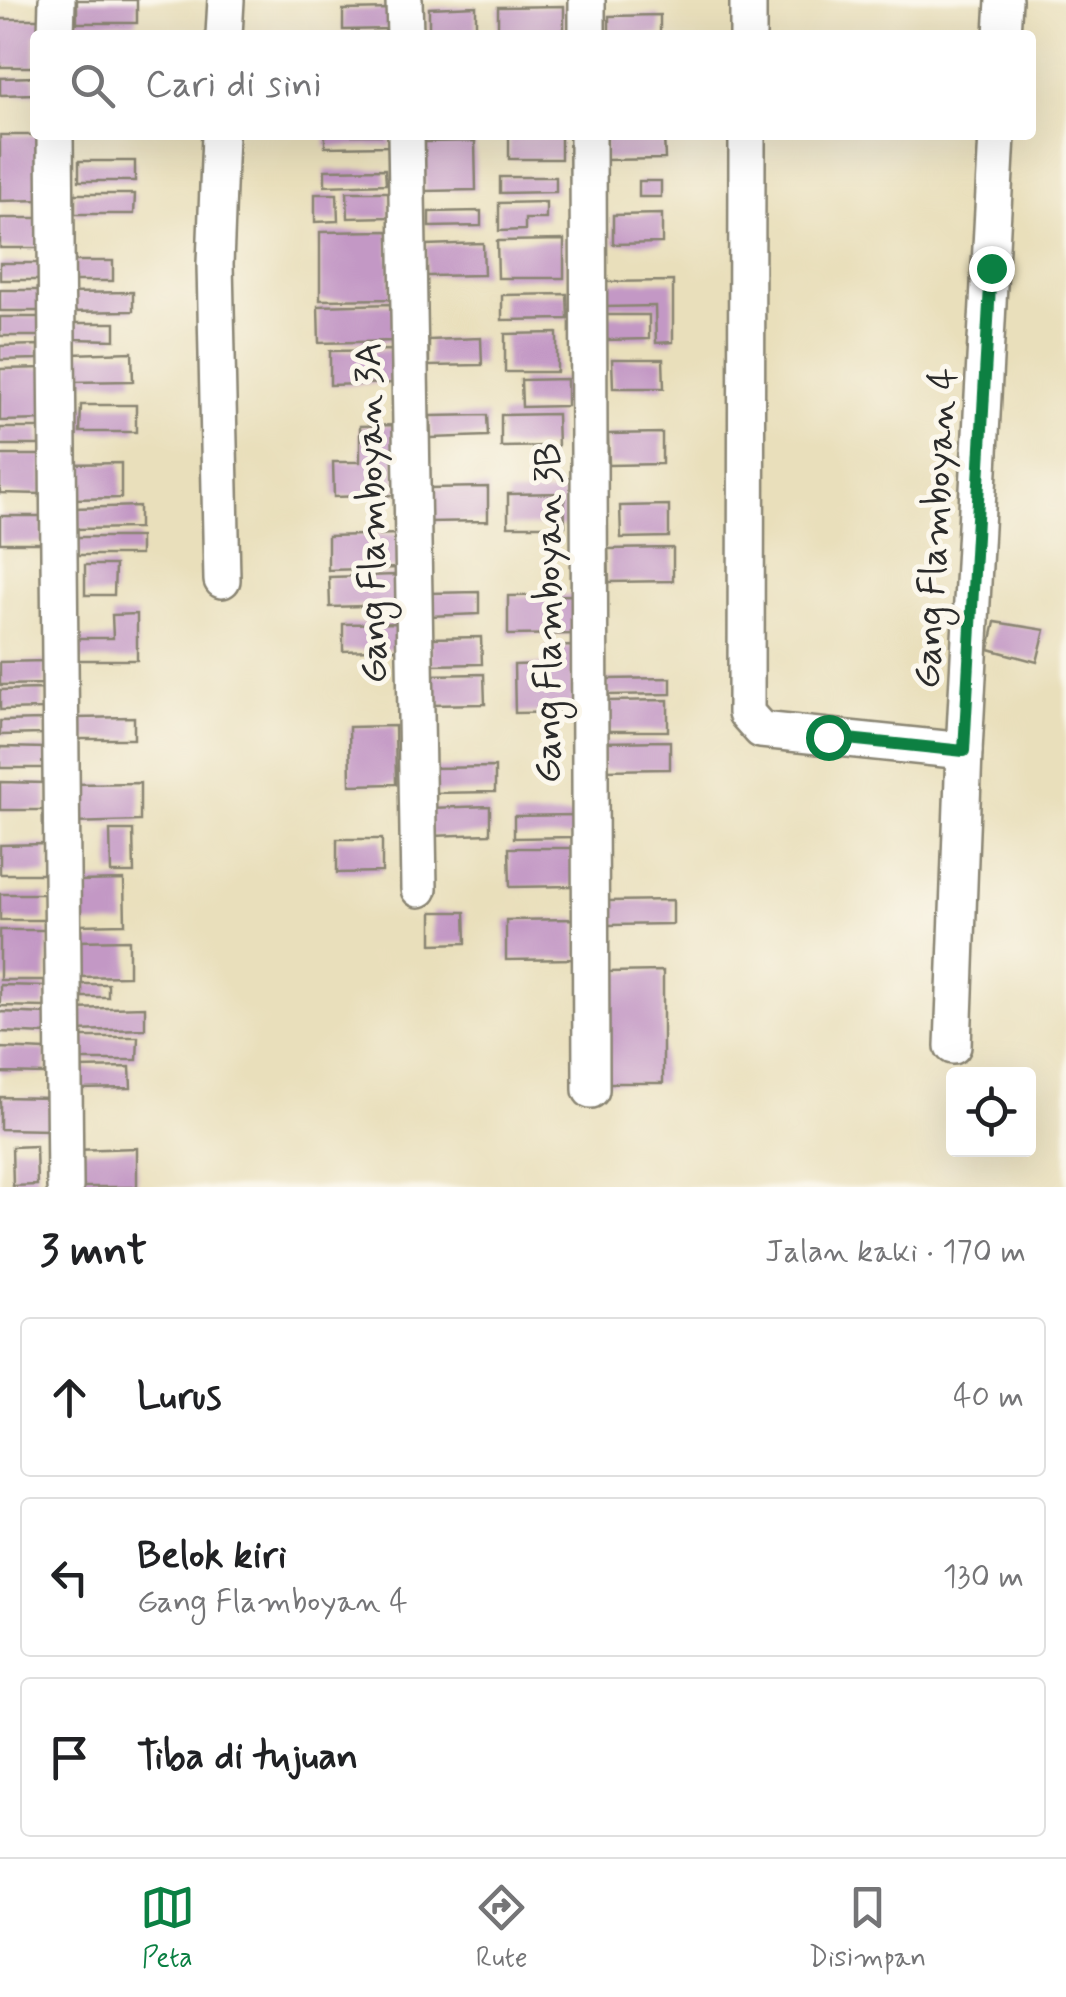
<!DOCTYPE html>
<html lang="id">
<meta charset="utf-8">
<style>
:root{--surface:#fff;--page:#f6f6f6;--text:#202124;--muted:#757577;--line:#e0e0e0;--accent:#0b8043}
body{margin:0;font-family:Mynerve,sans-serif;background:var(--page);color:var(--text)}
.controls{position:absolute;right:30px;bottom:30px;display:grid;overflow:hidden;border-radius:10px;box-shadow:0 10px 40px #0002}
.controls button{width:90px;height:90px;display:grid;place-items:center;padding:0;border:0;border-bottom:2px solid var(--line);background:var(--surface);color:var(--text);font:50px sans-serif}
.stop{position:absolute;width:30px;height:30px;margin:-22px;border:8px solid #0b8043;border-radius:50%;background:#fff}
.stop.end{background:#0b8043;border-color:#fff;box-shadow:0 2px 10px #0008}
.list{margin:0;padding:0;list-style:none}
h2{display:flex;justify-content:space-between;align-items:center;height:130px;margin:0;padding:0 40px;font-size:42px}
h2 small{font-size:32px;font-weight:400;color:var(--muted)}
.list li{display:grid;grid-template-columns:65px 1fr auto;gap:30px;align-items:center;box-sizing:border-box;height:160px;margin:0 20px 20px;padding:0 20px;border:2px solid var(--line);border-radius:10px}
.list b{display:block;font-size:38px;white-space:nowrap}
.list p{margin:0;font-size:32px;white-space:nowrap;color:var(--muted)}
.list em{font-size:32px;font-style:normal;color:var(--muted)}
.icon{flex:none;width:55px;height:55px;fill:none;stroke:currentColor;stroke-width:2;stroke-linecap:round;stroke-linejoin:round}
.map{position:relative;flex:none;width:1066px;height:1187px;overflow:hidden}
.search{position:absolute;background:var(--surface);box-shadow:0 10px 40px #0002;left:30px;right:30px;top:30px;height:110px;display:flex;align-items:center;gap:25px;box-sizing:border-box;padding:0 35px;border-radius:10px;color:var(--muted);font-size:38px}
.sheet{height:670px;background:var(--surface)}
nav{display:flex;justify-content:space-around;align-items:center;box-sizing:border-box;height:140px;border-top:2px solid var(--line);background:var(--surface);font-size:28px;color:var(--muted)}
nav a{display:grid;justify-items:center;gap:5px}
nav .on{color:var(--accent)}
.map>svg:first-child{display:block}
.building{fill:#c398c5}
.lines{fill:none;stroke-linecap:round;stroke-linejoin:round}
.minor-casing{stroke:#8a8573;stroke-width:40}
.minor{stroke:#fff;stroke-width:35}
.route{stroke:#0b8043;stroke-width:12}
.labels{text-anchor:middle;stroke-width:10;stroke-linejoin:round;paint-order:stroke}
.street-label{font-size:38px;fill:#2b2b2b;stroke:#fbf7ec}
</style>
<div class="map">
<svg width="1066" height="1187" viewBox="0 0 1066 1187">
<rect width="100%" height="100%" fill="#fbf7ec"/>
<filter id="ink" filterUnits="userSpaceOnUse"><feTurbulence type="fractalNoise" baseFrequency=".01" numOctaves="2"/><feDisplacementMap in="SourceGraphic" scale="20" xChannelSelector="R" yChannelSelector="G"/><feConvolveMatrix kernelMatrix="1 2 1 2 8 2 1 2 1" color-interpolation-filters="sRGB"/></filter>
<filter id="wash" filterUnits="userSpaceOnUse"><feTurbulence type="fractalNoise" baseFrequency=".0048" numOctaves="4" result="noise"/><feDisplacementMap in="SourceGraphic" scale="40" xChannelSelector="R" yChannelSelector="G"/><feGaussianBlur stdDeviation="2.25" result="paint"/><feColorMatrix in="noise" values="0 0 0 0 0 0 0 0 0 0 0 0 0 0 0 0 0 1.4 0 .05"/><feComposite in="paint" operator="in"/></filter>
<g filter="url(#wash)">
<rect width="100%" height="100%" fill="#e9dfbb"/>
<g id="blocks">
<g class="building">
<rect x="77" y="0" width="60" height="23"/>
<path d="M476,6V35H429V8Z"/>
<path d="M564,6V35H498V7Z"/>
<path d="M392,9L393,29L343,30V10Z"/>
<path d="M660,15V35H609V16Z"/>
<path d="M0,19H46V35H35V67H0Z"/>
<path d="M35,77V94L0,95V78Z"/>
<path d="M0,135H40L41,200L0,201Z"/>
<path d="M325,135H391V146L325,147Z"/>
<rect x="509" y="135" width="52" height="24"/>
<path d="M604,135H664L665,159L604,160Z"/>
<path d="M475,141L476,190L425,191V142Z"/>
<rect x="79" y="161" width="56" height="20"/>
<path d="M385,169L386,184L325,186V170Z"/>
<path d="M500,177H556V192L500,193Z"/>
<rect x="639" y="181" width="22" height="16"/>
<path d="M347,192H389V217L348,218Z"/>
<path d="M75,194H135L134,214H75Z"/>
<path d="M315,194H337L338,221L315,222Z"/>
<path d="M546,202V219H525V230L499,231V203Z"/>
<path d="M481,211V226L429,227V212Z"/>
<path d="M662,214V243L613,244V215Z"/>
<rect x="0" y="218" width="39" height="30"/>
<path d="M389,231L391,299L320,300V232Z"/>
<path d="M564,240V278H498L497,241Z"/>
<path d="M483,243L484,275L427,276L426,245Z"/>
<rect x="69" y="261" width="44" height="20"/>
<rect x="0" y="263" width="41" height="17"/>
<path d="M673,281V342L656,343L655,306L604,307V282Z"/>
<path d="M0,290H41L40,311H0Z"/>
<path d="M133,292V311L66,312V293Z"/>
<path d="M567,294L568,319L502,320V295Z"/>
<path d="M393,304L394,341L319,343L318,306Z"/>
<path d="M605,315H649V339L605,340Z"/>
<rect x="0" y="317" width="45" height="19"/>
<path d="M73,323H115V340L73,339Z"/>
<path d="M557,333V372H505V334Z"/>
<path d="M481,338L482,365L429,366V340Z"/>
<path d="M38,345V359L0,360V346Z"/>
<path d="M392,350V383L330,385V351Z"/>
<path d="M132,352L133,381L71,382V354Z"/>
<path d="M612,359H663L664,388H613Z"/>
<path d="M47,368V420L0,421V369Z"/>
<path d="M567,379V406L522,407L521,380Z"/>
<path d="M81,405H136V432H80Z"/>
<path d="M557,414L558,446L501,447V415Z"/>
<path d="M487,415L488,436L431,438L430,416Z"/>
<path d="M395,425L396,495L334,497L333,462H360V426Z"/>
<rect x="0" y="428" width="39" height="17"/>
<path d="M662,433V464L609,465L608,434Z"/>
<path d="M0,455H43V494L0,493Z"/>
<path d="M121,463V498L71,499V464Z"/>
<path d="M488,487V521L426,522V488Z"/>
<path d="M564,493L565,526H508V494Z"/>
<path d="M669,505V537L621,538L620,506Z"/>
<path d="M139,506V528L74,529V508Z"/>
<rect x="0" y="516" width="43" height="27"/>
<path d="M399,534L400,568L328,570V536Z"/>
<rect x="68" y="537" width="72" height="18"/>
<path d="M673,548V581L609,582L608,549Z"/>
<path d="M85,565H115L114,595H85Z"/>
<path d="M396,575V605L330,607L329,577Z"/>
<path d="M479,592V614L428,616V593Z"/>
<path d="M576,595V634L508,635V596Z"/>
<path d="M137,614V660H74V638H113L112,615Z"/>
<path d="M995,622L1045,630L1037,662L989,649Z"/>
<path d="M400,623V649L343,651V624Z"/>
<path d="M481,637L482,664L430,665V638Z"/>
<path d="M573,646L574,712L515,713L514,665L545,664V647Z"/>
<path d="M45,661V684L0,685V662Z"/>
<path d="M484,674L485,704L429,705V675Z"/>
<path d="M671,678V694L607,695V679Z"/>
<path d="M42,689L43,709L0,710V690Z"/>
<path d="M668,700V731H607V701Z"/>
<path d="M134,717V739H75L74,718Z"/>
<path d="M43,720V734L0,735V721Z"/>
<path d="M395,726L396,784L350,785L349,727Z"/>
<path d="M670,741V769L602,770V742Z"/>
<path d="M0,747L47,748V768H0Z"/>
<path d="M495,767V792L429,793V768Z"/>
<path d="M0,782L46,783V810H0Z"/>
<path d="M140,783V821L72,823V784Z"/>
<path d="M490,806V834L430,836L429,808Z"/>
<path d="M574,815L575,837L514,838V816Z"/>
<path d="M110,830H133L134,873H111Z"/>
<path d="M337,839H382V872L337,873Z"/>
<path d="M46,844L47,874H0V845Z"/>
<path d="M509,848H572L573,886L510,887Z"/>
<path d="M124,880L125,924L78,925V881Z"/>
<rect x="0" y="894" width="45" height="26"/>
<path d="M673,900V924L607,925V901Z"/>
<path d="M432,912H465L466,943L432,944Z"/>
<path d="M577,919L578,959L506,960V920Z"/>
<path d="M0,930H48L46,980H0Z"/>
<path d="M129,940V976L77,977L76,941Z"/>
<path d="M663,971V1083H606V972Z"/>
<rect x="82" y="984" width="26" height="13"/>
<path d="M0,985L46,986L45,1007L0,1006Z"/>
<path d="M145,1007V1029L74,1031L73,1009Z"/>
<path d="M0,1012L48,1014L47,1034L0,1032Z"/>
<path d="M76,1037H138L137,1060H76Z"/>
<path d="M0,1048L46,1050L45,1074L0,1073Z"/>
<path d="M130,1067L131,1088L77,1089V1068Z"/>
<path d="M0,1097L52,1098L50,1130L0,1129Z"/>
<path d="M36,1146L37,1185L13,1186L12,1147Z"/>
<path d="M137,1148V1187H74L73,1150Z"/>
</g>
</g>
</g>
<g filter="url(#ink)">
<use href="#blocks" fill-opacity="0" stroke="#8a8573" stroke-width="2.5"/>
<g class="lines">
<defs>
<g id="minor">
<path d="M404,0L405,35"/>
<path d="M587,0V35"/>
<path d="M56,35L57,0"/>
<path d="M224,35L226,0"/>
<path d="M748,35V0"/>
<path d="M1002,35L1004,0"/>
<path d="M55,135L65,1187"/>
<path d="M220,135L215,264L222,580"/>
<path d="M406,135L419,889"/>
<path d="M588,135L591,1090"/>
<path d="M747,135L746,713L761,730L964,751"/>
<path d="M953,1046L964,751L997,135"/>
</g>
</defs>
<use href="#minor" class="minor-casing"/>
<use href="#minor" class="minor"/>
</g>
</g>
<g class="lines" filter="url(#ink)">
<path class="route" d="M828,737L964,751L991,268"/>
</g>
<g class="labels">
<g class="street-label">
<text transform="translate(370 513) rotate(-91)" y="13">Gang Flamboyan 3A</text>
<text transform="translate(934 528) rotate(-87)" y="13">Gang Flamboyan 4</text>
<text transform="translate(547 613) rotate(-90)" y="13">Gang Flamboyan 3B</text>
</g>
</g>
</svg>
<div class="controls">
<button><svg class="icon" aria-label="locate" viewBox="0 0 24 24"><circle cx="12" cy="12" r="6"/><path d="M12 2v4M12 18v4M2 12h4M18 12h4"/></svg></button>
</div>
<div class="stop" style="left:828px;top:737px"></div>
<div class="stop end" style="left:991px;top:268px"></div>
<div class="search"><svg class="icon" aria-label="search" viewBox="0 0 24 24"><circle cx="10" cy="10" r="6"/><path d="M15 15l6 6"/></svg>Cari di sini</div>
</div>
<section class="sheet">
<h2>3 mnt<small>Jalan kaki · 170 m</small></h2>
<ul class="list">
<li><svg class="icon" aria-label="ahead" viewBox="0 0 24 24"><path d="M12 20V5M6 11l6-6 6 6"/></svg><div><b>Lurus</b></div><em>40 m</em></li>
<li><svg class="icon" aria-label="left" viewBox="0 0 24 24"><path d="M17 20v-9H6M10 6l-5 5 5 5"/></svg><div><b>Belok kiri</b><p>Gang Flamboyan 4</p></div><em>130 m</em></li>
<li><svg class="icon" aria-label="arrive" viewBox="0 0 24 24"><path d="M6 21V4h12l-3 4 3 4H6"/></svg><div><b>Tiba di tujuan</b></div></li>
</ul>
</section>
<nav>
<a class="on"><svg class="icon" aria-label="map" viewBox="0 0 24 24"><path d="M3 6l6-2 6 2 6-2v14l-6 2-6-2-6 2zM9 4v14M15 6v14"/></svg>Peta</a>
<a><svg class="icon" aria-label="directions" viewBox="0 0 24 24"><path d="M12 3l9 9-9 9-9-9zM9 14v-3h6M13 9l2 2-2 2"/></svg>Rute</a>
<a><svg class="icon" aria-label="saved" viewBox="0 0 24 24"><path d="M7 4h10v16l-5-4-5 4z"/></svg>Disimpan</a>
</nav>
